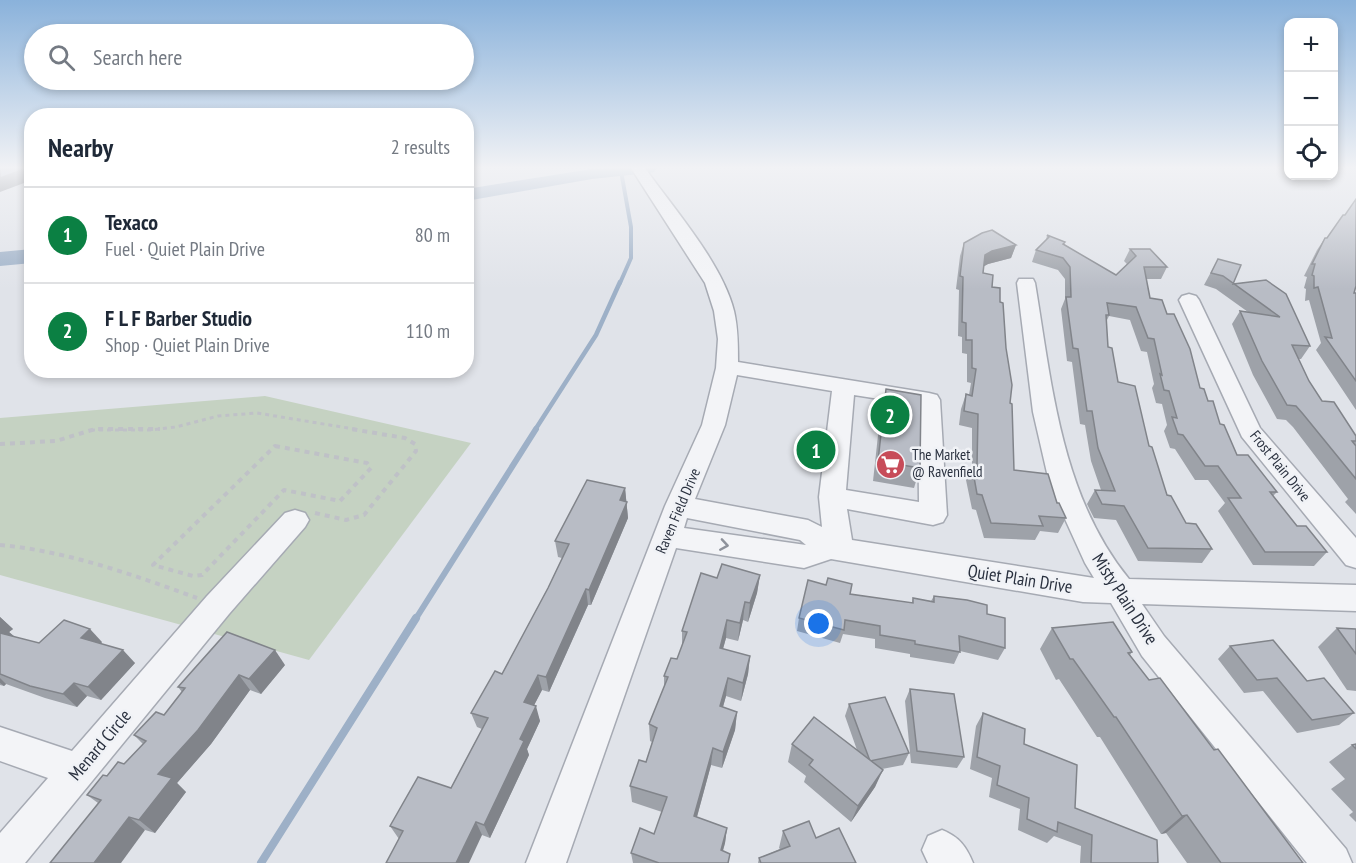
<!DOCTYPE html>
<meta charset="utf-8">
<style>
:root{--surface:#fff;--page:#f6f6f7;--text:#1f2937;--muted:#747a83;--line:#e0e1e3;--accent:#0b8043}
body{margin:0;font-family:"PT Sans Narrow",sans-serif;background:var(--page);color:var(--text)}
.controls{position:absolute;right:18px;top:18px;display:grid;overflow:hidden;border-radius:12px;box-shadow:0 3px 9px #0003}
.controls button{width:54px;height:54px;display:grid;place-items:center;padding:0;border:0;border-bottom:2px solid var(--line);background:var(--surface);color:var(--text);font:30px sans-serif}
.you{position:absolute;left:819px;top:624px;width:21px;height:21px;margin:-15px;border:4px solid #fff;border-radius:50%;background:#1a73e8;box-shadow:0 0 0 9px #1a73e833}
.badge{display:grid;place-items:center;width:39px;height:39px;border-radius:50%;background:var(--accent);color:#fff;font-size:20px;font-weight:700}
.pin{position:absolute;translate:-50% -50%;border:3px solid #fff;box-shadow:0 2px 6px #0006}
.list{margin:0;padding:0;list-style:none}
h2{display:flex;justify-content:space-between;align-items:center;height:78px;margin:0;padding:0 24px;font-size:26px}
h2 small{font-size:20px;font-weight:400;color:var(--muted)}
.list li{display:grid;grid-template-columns:39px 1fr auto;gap:18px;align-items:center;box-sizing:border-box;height:96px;padding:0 24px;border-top:2px solid var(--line)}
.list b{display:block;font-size:22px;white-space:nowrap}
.list p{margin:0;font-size:20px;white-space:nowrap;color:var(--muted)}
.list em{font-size:20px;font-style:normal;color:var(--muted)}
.icon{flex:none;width:33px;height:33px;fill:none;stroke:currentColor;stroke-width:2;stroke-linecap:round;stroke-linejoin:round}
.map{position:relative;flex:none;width:1356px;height:863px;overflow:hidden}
.search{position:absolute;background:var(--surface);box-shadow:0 3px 9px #0003;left:24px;top:24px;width:450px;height:66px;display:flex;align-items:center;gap:15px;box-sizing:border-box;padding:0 21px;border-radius:33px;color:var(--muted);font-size:22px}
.panel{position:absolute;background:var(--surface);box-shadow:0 3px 9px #0003;left:24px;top:108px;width:450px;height:270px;border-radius:24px}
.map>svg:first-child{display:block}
.green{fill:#c5d2c2}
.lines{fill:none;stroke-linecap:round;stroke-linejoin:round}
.stream-far3{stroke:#9db0c7;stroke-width:4}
.stream-far2{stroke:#9db0c7;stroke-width:4.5}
.stream-far1{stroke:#9db0c7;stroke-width:6}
.stream{stroke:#9db0c7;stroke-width:8}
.river{fill:#9db0c7;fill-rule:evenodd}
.minor-casing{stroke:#a6aab3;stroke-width:3}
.path-far1{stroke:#bfc1c7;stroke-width:3;stroke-dasharray:4 4;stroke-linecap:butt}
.path{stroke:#bfc1c7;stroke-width:4;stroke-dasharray:5 5;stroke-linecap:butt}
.minor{fill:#f3f4f7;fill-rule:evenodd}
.wall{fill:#9ea2a9}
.shaded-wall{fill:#81848a}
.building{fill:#b8bcc5;stroke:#81848a;stroke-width:1.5}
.oneway{stroke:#8e929b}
.labels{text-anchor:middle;stroke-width:5;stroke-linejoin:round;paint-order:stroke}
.poi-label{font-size:15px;fill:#2a313f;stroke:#f0f2f6;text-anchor:start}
.street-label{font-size:15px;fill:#2a313f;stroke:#f0f2f6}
.near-street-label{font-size:18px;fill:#2a313f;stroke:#f0f2f6}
</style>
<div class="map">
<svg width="1356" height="863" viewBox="0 0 1356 863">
<rect width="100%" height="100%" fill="#e0e3e9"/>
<path class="green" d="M265,396L471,443L309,660L0,575V418Z"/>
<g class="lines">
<path class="stream-far3" d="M620,283L631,258V227L621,171"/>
<path class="stream-far2" d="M535,430L596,335L620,282"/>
<path class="stream-far1" d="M415,620L536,429"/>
<path class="stream" d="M261,863L416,618"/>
<g class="river">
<path d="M657,168L654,172L648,173L592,179L466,201V189L592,169Z"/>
<path d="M32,249V263L0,266V252Z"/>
</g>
<defs>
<g id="minor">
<path d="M631,168H645C674,209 722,263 734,311C738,328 738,345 738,362L929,393L937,395L940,400L947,515L943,522L933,525L847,509L852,540L1094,578L1085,563L1050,486L1033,412L1017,283L1019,279H1033L1035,283C1052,385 1061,496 1129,579L1356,585V611L1142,604L1164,636L1346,849L1352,863H1307L1142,656L1111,603L1083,602L831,559L804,568L676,548L566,863H526L665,506L702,425L716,368L718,339L714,311L705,283ZM737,375L832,391L819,497L822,527L808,520L695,499L725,425ZM854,395L918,405L919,502L846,490ZM687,518L800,540L806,545L684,528Z"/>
<path d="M1189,294L1196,296L1199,300L1260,428L1356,538V568L1346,565L1242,437L1179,300L1182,296Z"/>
<path d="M295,510L305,513L309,520L305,527L229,614L25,863H0V833L48,778L0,761V727L72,751L207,596L285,513Z"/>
<path d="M942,830C959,837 966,846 973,863H928L922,850L928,836Z"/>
</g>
</defs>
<use href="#minor" class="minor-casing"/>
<path class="path-far1" d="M91,430H150L176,427L218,416L257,413L360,430"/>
<g class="path">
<path d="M0,444L56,441L95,429H160"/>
<path d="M275,446L367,463L371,468L340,501L284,490L202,575L193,576L153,565Z"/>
<path d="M315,513L346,520L364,515L416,451L415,444L405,438L351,429"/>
<path d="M0,545C67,551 134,575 197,598"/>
</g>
<use href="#minor" class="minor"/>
</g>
<g class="wall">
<path d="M1047,235L1065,242L1064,245L1116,275L1127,264L1124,261L1130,249L1167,267L1161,279H1146L1150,298L1167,314L1200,388L1208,401L1237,455L1277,492L1273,496L1297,526L1327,552L1314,566L1253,565L1218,511L1225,503L1208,480H1195L1175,449L1170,448L1164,431L1167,425L1162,404L1156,403L1152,388L1154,384L1147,352L1141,351L1130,320L1109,316L1106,322L1108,347L1118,382L1149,446L1167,495L1186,523L1212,549L1202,563L1138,561L1116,520L1094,518L1087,504L1095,490H1101L1091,461L1085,425L1080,424L1072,362L1067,361L1061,309L1065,299V279L1058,270L1032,262L1036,250L1046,240Z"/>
<path d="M1325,238L1354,293H1356V410L1316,350L1321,343L1309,300L1305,301L1306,289L1304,288L1307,277L1304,276L1317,250Z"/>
<path d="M964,243L1016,245L1011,258L988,264L984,266L983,273L992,287L1000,302L1010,403L1014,470L1057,503L1066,518L1058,533L1040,531L1035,540L984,538L976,510L972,509L966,480L972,466V428L959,425L961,409L966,394L969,395L971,383L967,382V354L962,353V337L958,336L959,290L956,289L960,256Z"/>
<path d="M1218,259L1233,284L1266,280L1310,346L1301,359H1298L1309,381L1322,401L1356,436V514L1345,502L1348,499L1293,427L1286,420L1277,419L1253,375L1232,324L1240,311L1248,312L1216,289L1204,285Z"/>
<path d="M886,389L920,468L914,488L873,481L881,408Z"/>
<path d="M625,488L628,518L591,605H588L549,692L542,690L534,705L540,721L527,749L529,755L490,838L482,835L399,839L390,826L451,788L482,729L477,727L471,713L502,674L548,588L562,558L558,557L555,541Z"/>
<path d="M760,575L757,593L748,622L743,620L738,641L726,638L723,649L750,656L748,674L741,701L726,696L723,707L737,712L735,730L722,768L711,765L697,817L727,828L725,843L723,851L729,863H633L631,853L654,834L662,812L632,802L630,786L646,762L652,742L650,741L649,724L664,687V676L677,659L682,646V631Z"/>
<path d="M850,594L912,603L913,598L931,601L934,596L987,614L1005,648L998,660L960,651L954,664L910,657V654L875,648V639L843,634L840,643L797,631L799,618Z"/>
<path d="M0,617L13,629L9,632L15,637L39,643L102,642L101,644L135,663L101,700L87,696L77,707L45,698L6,684L4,686L0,685Z"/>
<path d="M1052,628L1132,652L1130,655L1149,680L1214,750L1303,863H1187L1166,833L1161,834L1100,737H1097L1059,679L1056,680L1040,649Z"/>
<path d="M1337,628L1356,629V691L1347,690L1318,647Z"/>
<path d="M1230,646L1307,681L1354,713L1339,725L1297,733L1263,691L1244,693L1218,659Z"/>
<path d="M285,665L261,694L250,690L211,744L177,783L186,792L155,833L145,830L98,803L87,795L107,776L124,764L143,744L134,735L164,715L182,692L178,687Z"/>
<path d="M910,689L964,757L957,768L911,763L905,701Z"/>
<path d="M849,704L909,753L903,765L882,769L875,787L851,822L804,782L806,776L788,762L792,744L857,750L845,716Z"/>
<path d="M983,713L1024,744L1075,808L1158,863H1080L1081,846L1054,836L1047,843L1018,830L1020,809L989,797L992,778L970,769L976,726Z"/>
<path d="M1356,744V822L1349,815L1353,812L1331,789L1345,779L1329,762L1352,745Z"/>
<path d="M783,831L816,838L856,863H758L759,858L780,849L779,848Z"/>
</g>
<g class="shaded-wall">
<path d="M27,168H32V180L0,192V178Z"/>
<path d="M1016,245L1011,258L988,264L981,268L985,255L992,251Z"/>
<path d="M625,488L628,518L591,605L589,590L620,500Z"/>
<path d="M760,575L757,593L748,622L750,603Z"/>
<path d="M586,589L588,605L549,692L546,677Z"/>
<path d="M745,602L743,620L738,641L740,623Z"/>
<path d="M0,617L13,629L9,632L17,639L0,636Z"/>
<path d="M727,620L726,638L718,666L720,648Z"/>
<path d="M90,629L102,642L93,651L81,638Z"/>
<path d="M123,650L135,663L101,700L88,687Z"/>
<path d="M275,650L285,665L261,694L249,679Z"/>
<path d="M750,656L748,674L741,701L743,683Z"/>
<path d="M239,675L250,690L211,744L177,783L186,792L155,833L139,820L158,774Z"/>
<path d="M538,675L542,690L528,717L524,702Z"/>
<path d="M0,678L6,684L4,686L0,683Z"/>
<path d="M728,678L726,696L718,724L720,706Z"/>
<path d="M74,683L87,696L77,707L63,694Z"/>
<path d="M536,706L540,721L527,749L529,755L490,838L484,825L520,739Z"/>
<path d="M737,712L735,730L722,768L723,752Z"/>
<path d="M713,748L711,765L693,831L694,816Z"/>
<path d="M883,770L875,787L851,822L858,806Z"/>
<path d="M1187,815L1166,833L1161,834L1182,816Z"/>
<path d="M129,817L145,830L121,863H94Z"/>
<path d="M476,822L482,835L469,863H456Z"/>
<path d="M727,828L725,843L719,863L721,850Z"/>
</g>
<g class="building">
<path d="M0,168H27L0,178Z"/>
<path d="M1356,199V286L1354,293H1356V381L1325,337L1332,338L1318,287L1314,288V276L1312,275L1315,264H1312L1325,238H1327L1343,215H1345Z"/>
<path d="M992,230L1016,245L992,251L985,255L983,273L993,275L992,287L1000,288V302L1003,303L1006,348L1012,385L1010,403L1012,404L1014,470L1048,474L1057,503H1059L1066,518L1039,516L1043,526L991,523L982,495L977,494L972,466H977L978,414L964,411L966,394L972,396L976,369L972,368V340H966V323L962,322L963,277L960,276L964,243L982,233Z"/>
<path d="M1047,235L1065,242L1063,244L1116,275L1136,256L1130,249H1150L1167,267H1144L1150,298L1162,300L1167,314H1174L1190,349L1200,388L1204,389L1208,401H1213L1220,424L1224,425L1237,455H1248L1277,492H1270L1297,526H1306L1327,552H1265L1228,498H1241L1218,466H1205L1183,435L1178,434L1172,417L1177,418L1169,391L1164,390L1160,374L1162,375L1154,339L1148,338L1136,307L1107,303L1109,315H1106L1108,347L1112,348L1118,382L1135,386L1149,446L1152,447L1167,495L1171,496L1186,523L1196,524L1212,549L1148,548L1124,506L1102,504L1095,490L1115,491L1098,448L1092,411H1087L1078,349L1073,348L1066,297H1071L1070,267L1063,258L1036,250L1049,237Z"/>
<path d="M1218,259L1241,265L1233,284L1266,280L1286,294L1310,346L1292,345L1309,381L1322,401L1334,402L1356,436V441H1352L1356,446V479L1303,414L1296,406L1287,405L1262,361L1240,311L1280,317L1223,276L1211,273Z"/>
<path d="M886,389L921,395L920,468L878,461Z"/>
<path d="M587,480L625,488L620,500L627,502L589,590L586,589L546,677L538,675L524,702L536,706L520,739L524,741L484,825L476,822L456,863H386L403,831L390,826L418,777L451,788L488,718L471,713L495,671L502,674L548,588L569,544L555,541Z"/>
<path d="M722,564L760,575L750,603L745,602L740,623L727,620L720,648L750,656L743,683L728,678L720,706L737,712L723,752L713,748L694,816L727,828L721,850L730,854L728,863H659L631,853L640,828L654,834L667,797L630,786L639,760L646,762L657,728L649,724L668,677L664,676L671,658L677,659L687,632L682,631L701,573L717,578Z"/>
<path d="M828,578L852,584L850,594L913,603V598L934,602V596L967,600L987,605V614L1005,618V648L959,636L960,652L915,644V641L880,635V626L845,620L844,630L799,618L808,580L826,585Z"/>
<path d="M64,620L90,629L81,638L123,650L88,687L74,683L63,694L30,686L0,674V633L39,643Z"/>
<path d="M1113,622L1132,652L1128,653L1149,680L1160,678L1214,750L1218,749L1303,863H1221L1187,815L1182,816L1116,717H1114L1073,659H1070L1052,628Z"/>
<path d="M1337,628L1356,629V654Z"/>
<path d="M227,632L275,650L249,679L239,675L198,730L158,774L172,778L139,820L129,817L94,863H50L101,800L87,795L103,775L107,776L118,762L124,764L146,741L134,735L156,712L164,715L185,688L178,687Z"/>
<path d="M1273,640L1307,681L1324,678L1354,713L1312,720L1277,678L1257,680L1230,646Z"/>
<path d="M910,689L954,694L964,757L917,751Z"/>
<path d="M885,697L909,753L870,761L849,704Z"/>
<path d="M983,713L1025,729L1024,744L1077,765L1075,808L1157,840L1158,863H1091L1092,835L1058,822L1057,832L1027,819L1029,798L997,785L1000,766L977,757Z"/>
<path d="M814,717L883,770L858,806L809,765L813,760L792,744Z"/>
<path d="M1356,744V749L1352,745Z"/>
<path d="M809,821L816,838L839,828L856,863H761L759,858L790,846L783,831Z"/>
</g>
<defs><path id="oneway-chevron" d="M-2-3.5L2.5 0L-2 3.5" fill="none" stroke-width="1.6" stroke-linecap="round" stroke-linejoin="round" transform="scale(1.5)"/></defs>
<use class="oneway" href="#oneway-chevron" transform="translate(724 545) rotate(9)"/>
<linearGradient id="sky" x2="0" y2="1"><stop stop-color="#8ab2db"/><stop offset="0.58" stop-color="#f1f2f5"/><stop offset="1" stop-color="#f1f2f5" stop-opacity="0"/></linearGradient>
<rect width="1356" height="289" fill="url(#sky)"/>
<defs>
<symbol id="supermarket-disc" viewBox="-11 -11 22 22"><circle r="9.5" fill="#c74c59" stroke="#f0f2f6"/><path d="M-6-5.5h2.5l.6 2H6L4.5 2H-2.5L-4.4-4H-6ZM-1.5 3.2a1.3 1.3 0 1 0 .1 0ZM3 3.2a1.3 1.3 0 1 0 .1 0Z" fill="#fff"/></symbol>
</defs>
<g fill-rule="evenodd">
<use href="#supermarket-disc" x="874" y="448" width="33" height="33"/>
</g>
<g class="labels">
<g class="poi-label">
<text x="912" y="460">The Market<tspan x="912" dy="17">@ Ravenfield</tspan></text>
</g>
<g class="street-label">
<text transform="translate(1280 466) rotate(51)" y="5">Frost Plain Drive</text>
<text transform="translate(678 511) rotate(-67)" y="5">Raven Field Drive</text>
</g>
<g class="near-street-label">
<text transform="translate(1020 579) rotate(9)" y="6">Quiet Plain Drive</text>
<text transform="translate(1125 599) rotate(57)" y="6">Misty Plain Drive</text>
<text transform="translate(100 745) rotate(-50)" y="6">Menard Circle</text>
</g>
</g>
</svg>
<div class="controls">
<button>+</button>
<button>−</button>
<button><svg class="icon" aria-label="locate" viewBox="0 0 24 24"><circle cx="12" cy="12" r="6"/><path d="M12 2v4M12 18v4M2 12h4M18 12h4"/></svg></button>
</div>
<div class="you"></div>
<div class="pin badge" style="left:816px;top:450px">1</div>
<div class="pin badge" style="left:890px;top:415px">2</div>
<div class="search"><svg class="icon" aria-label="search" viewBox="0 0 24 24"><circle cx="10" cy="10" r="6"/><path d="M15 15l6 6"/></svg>Search here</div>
<section class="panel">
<h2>Nearby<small>2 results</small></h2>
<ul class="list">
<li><span class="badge">1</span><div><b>Texaco</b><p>Fuel · Quiet Plain Drive</p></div><em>80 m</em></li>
<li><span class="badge">2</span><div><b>F L F Barber Studio</b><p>Shop · Quiet Plain Drive</p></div><em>110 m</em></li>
</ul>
</section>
</div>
